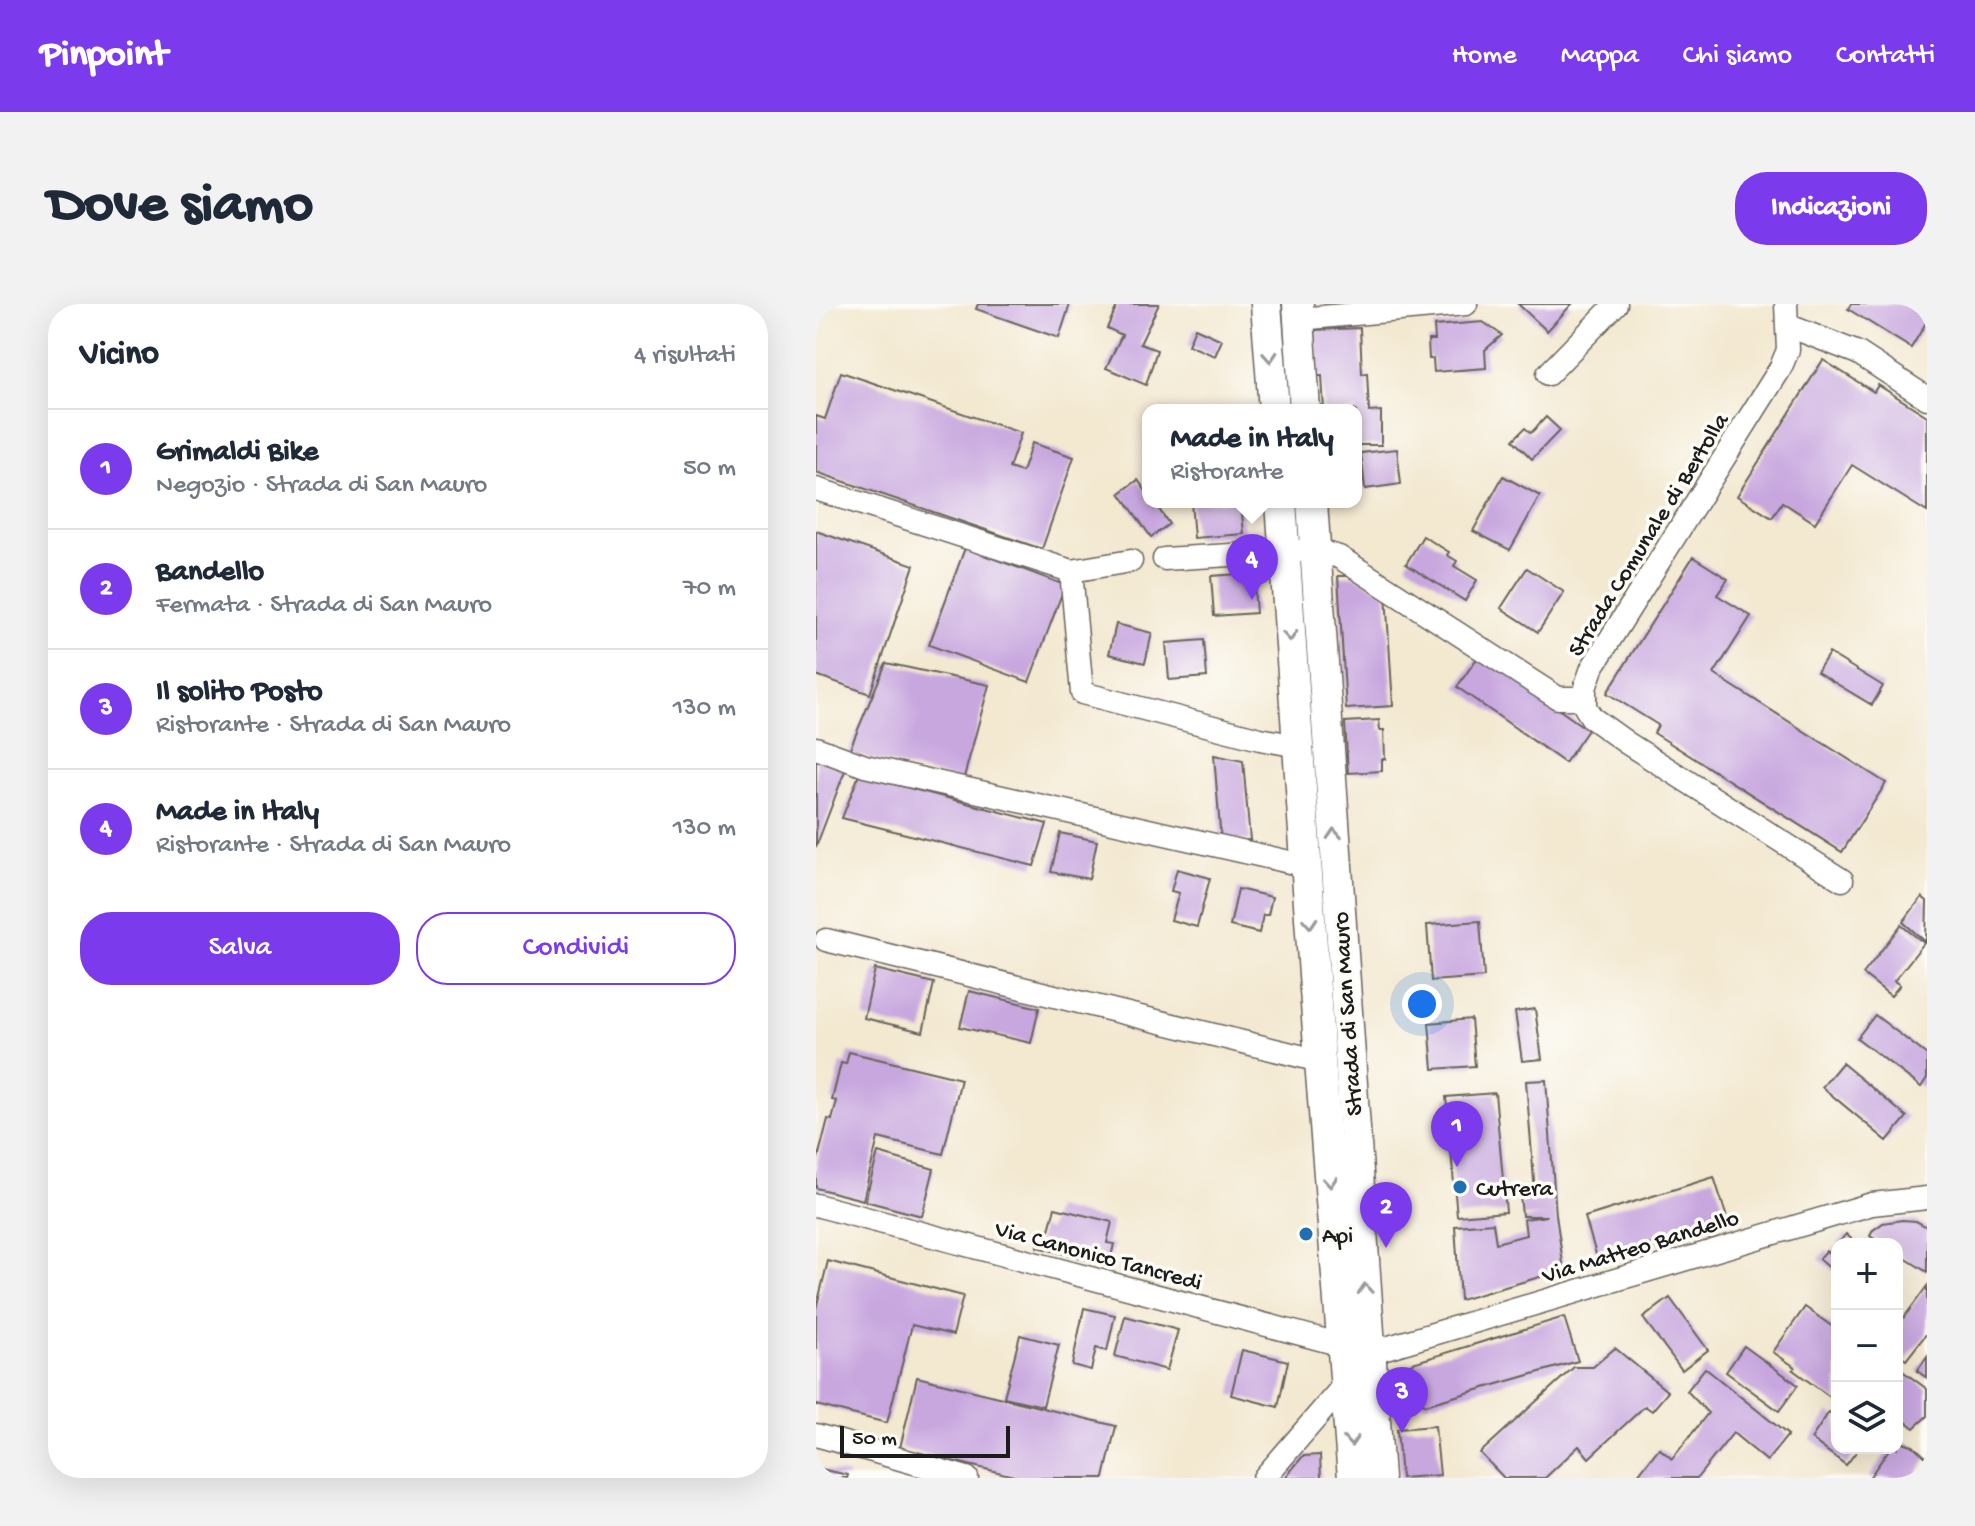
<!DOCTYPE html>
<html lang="it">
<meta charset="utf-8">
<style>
:root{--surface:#fff;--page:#f2f2f3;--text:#1f2937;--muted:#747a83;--line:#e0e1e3;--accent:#7c3aed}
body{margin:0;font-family:"Gochi Hand",sans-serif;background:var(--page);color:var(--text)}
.controls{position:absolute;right:24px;bottom:24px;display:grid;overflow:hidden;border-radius:16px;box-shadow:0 8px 32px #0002}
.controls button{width:72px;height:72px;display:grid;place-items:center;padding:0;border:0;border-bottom:2px solid var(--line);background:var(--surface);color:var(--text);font:40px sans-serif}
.scale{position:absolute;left:24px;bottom:20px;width:170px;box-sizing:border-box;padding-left:8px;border:4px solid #1c1c1c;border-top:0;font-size:22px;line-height:28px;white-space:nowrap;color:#1c1c1c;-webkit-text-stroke:6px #fdfcf7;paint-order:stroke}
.you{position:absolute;left:606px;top:700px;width:28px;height:28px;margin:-20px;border:6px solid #fff;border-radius:50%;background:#1a73e8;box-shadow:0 0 0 12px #1a73e833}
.badge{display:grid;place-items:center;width:52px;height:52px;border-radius:50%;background:var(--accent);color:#fff;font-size:26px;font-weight:700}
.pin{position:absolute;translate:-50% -66px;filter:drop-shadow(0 2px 4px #0008)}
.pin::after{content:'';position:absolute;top:42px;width:28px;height:24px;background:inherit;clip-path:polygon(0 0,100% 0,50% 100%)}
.popup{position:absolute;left:326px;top:100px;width:220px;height:104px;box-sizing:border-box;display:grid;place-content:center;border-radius:16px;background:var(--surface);filter:drop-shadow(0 2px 6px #0005);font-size:26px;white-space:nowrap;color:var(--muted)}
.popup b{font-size:30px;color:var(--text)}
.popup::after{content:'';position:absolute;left:50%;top:100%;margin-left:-16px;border:16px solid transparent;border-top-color:var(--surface)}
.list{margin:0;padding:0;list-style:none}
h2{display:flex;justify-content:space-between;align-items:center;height:104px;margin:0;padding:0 32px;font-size:34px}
h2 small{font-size:26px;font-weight:400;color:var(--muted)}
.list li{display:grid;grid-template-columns:52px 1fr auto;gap:24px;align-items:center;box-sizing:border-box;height:120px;padding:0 32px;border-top:2px solid var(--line)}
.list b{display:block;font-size:30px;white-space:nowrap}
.list p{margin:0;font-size:26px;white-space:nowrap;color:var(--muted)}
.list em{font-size:26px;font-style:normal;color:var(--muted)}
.actions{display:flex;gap:16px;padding:24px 32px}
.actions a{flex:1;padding:18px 0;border:2px solid var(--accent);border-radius:32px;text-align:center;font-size:28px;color:var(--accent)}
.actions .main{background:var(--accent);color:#fff}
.icon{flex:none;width:44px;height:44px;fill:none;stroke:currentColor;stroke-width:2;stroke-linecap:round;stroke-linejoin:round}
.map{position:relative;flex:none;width:1111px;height:1174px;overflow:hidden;border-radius:32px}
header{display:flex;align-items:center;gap:48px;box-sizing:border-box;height:112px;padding:0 40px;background:var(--accent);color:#fff}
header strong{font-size:38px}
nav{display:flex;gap:44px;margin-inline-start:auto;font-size:28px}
.intro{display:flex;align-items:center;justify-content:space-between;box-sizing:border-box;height:192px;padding:0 48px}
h1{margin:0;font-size:56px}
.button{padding:20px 36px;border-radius:32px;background:var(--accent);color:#fff;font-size:28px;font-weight:700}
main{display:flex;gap:48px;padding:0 48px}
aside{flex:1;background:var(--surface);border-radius:32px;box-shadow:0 8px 32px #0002}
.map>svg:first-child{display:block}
.building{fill:#c8a7df}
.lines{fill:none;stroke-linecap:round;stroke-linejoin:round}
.minor-casing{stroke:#67635b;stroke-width:25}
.major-casing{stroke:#67635b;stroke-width:33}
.minor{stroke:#fff;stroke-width:22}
.major{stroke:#fff;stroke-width:30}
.oneway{stroke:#999}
.poi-dot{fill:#1f6fb2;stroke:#fdfcf7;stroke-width:3}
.labels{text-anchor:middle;stroke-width:7;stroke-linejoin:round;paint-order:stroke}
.street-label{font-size:24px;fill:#1c1c1c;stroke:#fdfcf7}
.poi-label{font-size:24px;fill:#1c1c1c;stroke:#fdfcf7;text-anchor:start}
</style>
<header>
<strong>Pinpoint</strong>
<nav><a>Home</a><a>Mappa</a><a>Chi siamo</a><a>Contatti</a></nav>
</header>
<div class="intro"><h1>Dove siamo</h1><a class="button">Indicazioni</a></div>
<main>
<aside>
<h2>Vicino<small>4 risultati</small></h2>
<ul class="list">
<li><span class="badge">1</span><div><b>Grimaldi Bike</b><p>Negozio · Strada di San Mauro</p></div><em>50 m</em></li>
<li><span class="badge">2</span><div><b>Bandello</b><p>Fermata · Strada di San Mauro</p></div><em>70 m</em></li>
<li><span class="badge">3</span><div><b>Il solito Posto</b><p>Ristorante · Strada di San Mauro</p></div><em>130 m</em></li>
<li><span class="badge">4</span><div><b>Made in Italy</b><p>Ristorante · Strada di San Mauro</p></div><em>130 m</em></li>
</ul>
<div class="actions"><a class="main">Salva</a><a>Condividi</a></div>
</aside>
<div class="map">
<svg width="1111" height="1174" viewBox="0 0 1111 1174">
<rect width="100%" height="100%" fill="#fdfcf7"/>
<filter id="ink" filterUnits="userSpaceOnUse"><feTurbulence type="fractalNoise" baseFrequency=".0125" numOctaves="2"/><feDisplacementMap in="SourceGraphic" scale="16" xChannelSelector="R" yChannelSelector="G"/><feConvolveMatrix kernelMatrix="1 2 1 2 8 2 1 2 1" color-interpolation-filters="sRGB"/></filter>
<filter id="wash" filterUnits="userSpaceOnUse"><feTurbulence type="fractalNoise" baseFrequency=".006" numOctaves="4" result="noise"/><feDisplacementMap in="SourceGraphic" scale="32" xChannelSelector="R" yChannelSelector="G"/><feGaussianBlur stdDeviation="1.8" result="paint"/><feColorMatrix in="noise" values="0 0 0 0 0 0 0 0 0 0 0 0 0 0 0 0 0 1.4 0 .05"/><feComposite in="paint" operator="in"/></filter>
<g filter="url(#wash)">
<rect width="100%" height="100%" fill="#f3e8d0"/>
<g id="blocks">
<g class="building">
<path d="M162,0H254L243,34L160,5Z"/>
<path d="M302,0H343L324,40L341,46L330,81L290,64L306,31L291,24Z"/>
<path d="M702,0H756L731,27Z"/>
<path d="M1035,0H1111V17L1095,44L1032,5Z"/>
<path d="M667,18L686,31L669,46L670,64L618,68L617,55H613L612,36H619L618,22Z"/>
<path d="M379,24L406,36L399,52L372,41Z"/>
<path d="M544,24L546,70L551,69L553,108L565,107V141H540V106H508L506,72H501L499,26Z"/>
<path d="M1007,56L1058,88L1062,81L1111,112V208L1036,161L999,219L966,198L956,214L921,192Z"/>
<path d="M25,68L205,129L193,164L206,168L216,139L258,153L226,245L0,168V112L9,115Z"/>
<path d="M730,113L744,126L716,155L697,136L709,124L715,129Z"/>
<path d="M581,145L585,180L549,185L545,149Z"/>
<path d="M687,172L724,192L694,246L657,227Z"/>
<path d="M322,176L332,190V198H338L353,220L335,233L304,189Z"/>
<path d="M375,198H425L428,230L378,234Z"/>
<path d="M0,227L98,261L54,390L0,371Z"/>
<path d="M607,232L633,248L631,251L641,257L638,262L661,276L649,297L590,260Z"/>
<path d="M149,244L249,281L213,378L113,341Z"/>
<path d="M877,253L912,275L901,291L935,312L898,370L1070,479L1026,548L838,429L842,421L791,389Z"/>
<path d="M711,264L748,288L722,328L685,304Z"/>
<path d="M437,269L440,309L398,312L395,272Z"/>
<path d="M522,272H539L570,290L577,402L530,405Z"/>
<path d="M300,320L336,329L329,359L293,350Z"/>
<path d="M388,336L391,373L353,376L350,339Z"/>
<path d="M1013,349L1067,382L1056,401L1001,368Z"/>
<path d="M664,350L772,426L749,459L641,383Z"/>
<path d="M70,359L173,381L147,477L32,449Z"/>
<path d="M563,416L564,426H568L569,455H566V467L532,469L529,418Z"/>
<path d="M398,451L427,457L434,536L405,538Z"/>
<path d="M0,453L30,464L0,543Z"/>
<path d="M43,471L231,520L218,562L26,514Z"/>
<path d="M244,529L281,537L273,575L235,568Z"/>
<path d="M361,565L394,574L381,623L355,616L363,589L355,587Z"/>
<path d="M422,585L456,593L452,611H447L443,629L414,622Z"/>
<path d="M1106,593L1111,597L1110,638L1087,618Z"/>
<path d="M664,617L668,673L615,677L611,621Z"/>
<path d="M1085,621L1108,639L1078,677L1084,681L1075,692L1047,670Z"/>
<path d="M59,665L118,679L107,728L48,714Z"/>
<path d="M153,687L223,704L215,739L144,723Z"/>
<path d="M719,705L726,755L706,757L699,708Z"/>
<path d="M1059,711L1111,751V774L1105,783L1041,734Z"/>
<path d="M655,715L659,762L617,765L613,719Z"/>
<path d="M33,748L145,775L127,850L62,834L47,896L0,884V862L12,815L16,816L21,797L16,796L25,759L30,760Z"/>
<path d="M1026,759L1091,813L1071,837L1006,783Z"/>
<path d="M730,776L740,911L748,966L644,996L639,922L677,919L680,939L710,931L708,915L731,912H706L704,890L719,889L710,777Z"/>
<path d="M679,789L690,908L641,912L630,793Z"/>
<path d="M62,849L118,865L106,912L49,897Z"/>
<path d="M898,873L912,917L782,957L769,913Z"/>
<path d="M239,904L296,918L291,939L298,940L293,961L221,943L226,924L233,926Z"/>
<path d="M1086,916L1100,917L1111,923V968L1081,949V940H1067L1054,932L1056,927L1067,919Z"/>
<path d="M1030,930L1041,940H1022Z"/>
<path d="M1021,941V970L1003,955L1010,947L1014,950Z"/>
<path d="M12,957L147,992L137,1031L96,1021L71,1119L0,1101V1005Z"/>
<path d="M1111,982V1029L1090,1056L1081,1049V1023Z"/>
<path d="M854,994L892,1046L866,1066L827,1014Z"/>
<path d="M989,1003L1021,1026V1098L977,1066L979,1063L957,1048Z"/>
<path d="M268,1004L299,1011L291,1047L280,1044L275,1066L256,1061Z"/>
<path d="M309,1012L362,1026L351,1066L299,1052Z"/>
<path d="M748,1013L762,1057L609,1101L581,1072L586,1063L597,1059Z"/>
<path d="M204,1031L243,1041L227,1102L188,1093Z"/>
<path d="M928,1042L982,1081L963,1107L910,1068Z"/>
<path d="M799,1044L852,1088L836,1107L829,1102L773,1154L763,1142L729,1174H688L664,1149L758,1063H777Z"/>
<path d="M426,1046L472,1057L462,1103L415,1091Z"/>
<path d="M1111,1053V1074L1101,1067Z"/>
<path d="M1081,1063L1111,1085V1112L1098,1124L1081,1111Z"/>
<path d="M889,1064L972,1131L951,1157L917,1129L881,1174H825L822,1171L843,1144L856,1155L892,1109L871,1087Z"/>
<path d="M101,1073L300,1122L288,1174H206L84,1144Z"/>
<path d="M1013,1108L1021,1114V1144H1043L1030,1161L995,1135Z"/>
<path d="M619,1122L624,1171L585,1174L581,1125Z"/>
<path d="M1081,1136L1096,1141L1111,1154L1099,1174H1053L1074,1144H1081Z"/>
<path d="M504,1151L505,1174H469L487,1152Z"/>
<path d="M0,1164L32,1171L31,1174H0Z"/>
</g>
</g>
</g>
<g filter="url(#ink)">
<use href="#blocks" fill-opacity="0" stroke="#67635b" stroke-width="2"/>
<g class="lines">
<defs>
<g id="minor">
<path d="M970,0L972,46L964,65L776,364L769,384V403L776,414L811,439L1026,576"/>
<path d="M483,15L650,0"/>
<path d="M973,22L1042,49L1111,94"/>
<path d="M732,70L800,0"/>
<path d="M0,185L255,267"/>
<path d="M348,255L499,246L523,253L742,394H769"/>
<path d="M315,257L255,267L266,389L444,435L482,442"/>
<path d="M0,444L49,462L491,562"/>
<path d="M10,636L504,757"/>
<path d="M0,901L541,1045"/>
<path d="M553,1049L1056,900L1111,894"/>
<path d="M0,1131L151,1174"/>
<path d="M448,1174L536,1072"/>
</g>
<g id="major">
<path d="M450,0L458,106"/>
<path d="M482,0L489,106"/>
<path d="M465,198L504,757L537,1174"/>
<path d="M496,198L563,1174"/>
</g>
</defs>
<use href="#minor" class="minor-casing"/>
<use href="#major" class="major-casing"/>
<use href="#minor" class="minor"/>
<use href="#major" class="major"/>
</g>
<defs><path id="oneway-chevron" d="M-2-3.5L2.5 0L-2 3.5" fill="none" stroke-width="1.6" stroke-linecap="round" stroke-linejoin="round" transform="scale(2)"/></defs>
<g class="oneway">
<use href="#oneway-chevron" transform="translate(454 53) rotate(86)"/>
<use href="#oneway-chevron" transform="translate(474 332) rotate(86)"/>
<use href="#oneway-chevron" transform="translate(518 530) rotate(-94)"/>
<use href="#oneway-chevron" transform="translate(494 619) rotate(86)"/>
<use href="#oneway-chevron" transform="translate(514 878) rotate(85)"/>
<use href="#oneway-chevron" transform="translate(549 985) rotate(-94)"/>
<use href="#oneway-chevron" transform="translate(535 1137) rotate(86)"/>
</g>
</g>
<g class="poi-dot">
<circle cx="644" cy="883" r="8"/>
<circle cx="490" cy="930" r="8"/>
</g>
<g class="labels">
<g class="street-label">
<text transform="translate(831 230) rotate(-58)" y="8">Strada Comunale di Bertolla</text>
<text transform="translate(530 710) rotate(-94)" y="8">Strada di San Mauro</text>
<text transform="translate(824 941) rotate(-17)" y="8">Via Matteo Bandello</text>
<text transform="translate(283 950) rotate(15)" y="8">Via Canonico Tancredi</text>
</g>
<g class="poi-label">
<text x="660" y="891">Cutrera</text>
<text x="506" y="938">Api</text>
</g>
</g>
</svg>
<div class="controls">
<button>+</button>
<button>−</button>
<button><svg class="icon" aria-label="layers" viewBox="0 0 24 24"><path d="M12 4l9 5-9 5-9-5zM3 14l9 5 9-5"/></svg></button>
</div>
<div class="scale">50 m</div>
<div class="you"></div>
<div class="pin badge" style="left:641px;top:863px">1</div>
<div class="pin badge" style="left:570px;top:944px">2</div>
<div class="pin badge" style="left:586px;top:1129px">3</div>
<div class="pin badge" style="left:436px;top:296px">4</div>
<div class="popup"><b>Made in Italy</b>Ristorante</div>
</div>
</main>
